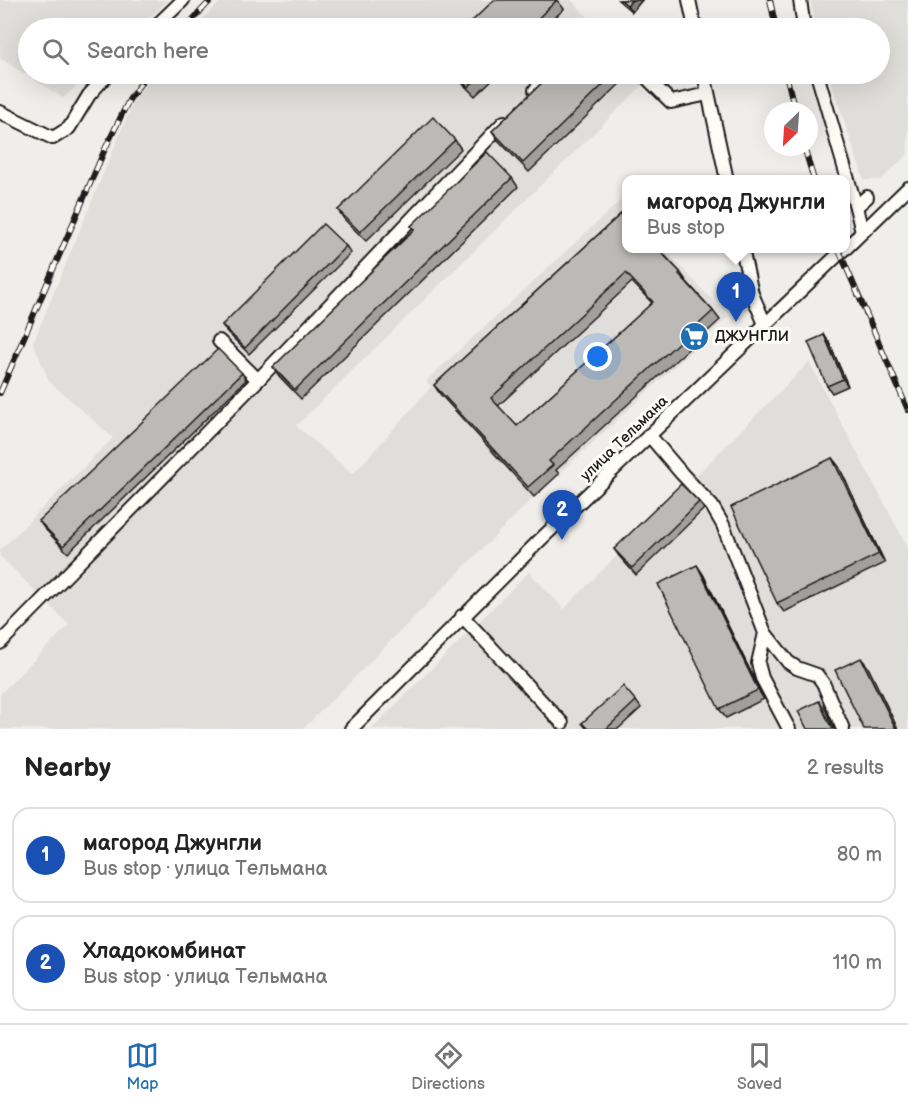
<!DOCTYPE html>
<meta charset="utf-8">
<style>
:root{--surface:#fff;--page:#f2f2f2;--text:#222;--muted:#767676;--line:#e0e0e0;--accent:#1f6fb2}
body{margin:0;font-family:"Balsamiq Sans",sans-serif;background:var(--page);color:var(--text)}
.compass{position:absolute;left:764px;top:102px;width:54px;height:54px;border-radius:50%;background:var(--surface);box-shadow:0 6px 24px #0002;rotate:205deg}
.you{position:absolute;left:598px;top:357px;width:21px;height:21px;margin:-15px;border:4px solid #fff;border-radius:50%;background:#1a73e8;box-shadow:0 0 0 9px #1a73e833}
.badge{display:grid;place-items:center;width:39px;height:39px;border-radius:50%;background:var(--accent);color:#fff;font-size:20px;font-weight:700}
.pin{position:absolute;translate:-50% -50px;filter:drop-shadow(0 2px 3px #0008)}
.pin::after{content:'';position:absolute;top:32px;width:21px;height:18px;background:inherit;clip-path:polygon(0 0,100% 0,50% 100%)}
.popup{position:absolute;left:622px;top:175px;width:228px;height:78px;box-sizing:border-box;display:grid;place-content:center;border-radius:12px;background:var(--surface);filter:drop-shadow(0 2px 4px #0005);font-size:20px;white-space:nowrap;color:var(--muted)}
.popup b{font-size:22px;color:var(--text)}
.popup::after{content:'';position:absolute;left:50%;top:100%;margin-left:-12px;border:12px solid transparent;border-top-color:var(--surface)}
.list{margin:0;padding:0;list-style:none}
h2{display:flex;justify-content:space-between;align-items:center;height:78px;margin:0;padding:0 24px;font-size:26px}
h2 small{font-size:20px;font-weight:400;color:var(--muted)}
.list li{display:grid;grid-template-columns:39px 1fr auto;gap:18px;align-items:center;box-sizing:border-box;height:96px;margin:0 12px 12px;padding:0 12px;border:2px solid var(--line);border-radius:18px}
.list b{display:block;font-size:22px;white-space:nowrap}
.list p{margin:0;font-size:20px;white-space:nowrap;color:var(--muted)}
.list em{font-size:20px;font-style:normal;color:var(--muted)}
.icon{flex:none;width:33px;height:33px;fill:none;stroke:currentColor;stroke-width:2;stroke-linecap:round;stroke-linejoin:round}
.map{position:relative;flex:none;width:908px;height:729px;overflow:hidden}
.search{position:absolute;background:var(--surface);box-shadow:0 6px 24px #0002;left:18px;right:18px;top:18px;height:66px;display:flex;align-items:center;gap:15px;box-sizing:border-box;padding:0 21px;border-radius:33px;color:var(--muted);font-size:22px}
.sheet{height:294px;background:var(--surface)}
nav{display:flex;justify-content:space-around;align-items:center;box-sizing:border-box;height:84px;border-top:2px solid var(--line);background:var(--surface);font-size:16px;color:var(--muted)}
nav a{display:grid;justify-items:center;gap:3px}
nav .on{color:var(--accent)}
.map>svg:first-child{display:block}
.built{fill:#e0deda}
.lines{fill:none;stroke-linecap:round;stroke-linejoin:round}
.minor-casing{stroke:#1c1c1c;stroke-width:16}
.minor{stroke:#fdfcf7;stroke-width:12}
.rail-casing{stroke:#1c1c1c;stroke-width:6}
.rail{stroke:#fdfcf7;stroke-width:4;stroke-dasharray:11;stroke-linecap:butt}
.wall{fill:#a1a09d;stroke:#1c1c1c;stroke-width:1.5;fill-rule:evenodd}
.shaded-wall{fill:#83827f;stroke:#1c1c1c;stroke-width:1.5}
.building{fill:#bbbab6;stroke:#1c1c1c;stroke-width:1.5;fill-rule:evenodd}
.labels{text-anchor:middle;stroke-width:6;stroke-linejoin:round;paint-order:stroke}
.poi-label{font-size:15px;font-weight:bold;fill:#1c1c1c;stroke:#fdfcf7;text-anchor:start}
.street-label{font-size:15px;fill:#1c1c1c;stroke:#fdfcf7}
</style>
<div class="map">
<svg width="908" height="729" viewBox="0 0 908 729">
<rect width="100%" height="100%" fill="#f0eeea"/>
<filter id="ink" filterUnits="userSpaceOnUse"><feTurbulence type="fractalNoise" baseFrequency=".0167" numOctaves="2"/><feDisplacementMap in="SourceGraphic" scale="12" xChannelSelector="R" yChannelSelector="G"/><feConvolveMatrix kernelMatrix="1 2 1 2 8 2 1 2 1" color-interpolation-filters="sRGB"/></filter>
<g filter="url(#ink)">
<g class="built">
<path d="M0,0H169L138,28H28V74H90L63,98L0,58Z"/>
<path d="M222,0H571L599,28H194Z"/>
<path d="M810,0H908V154L881,180H864L828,74H880V28H817Z"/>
<path d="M154,74H644L649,79L296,426L353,474L431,387L426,381L620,201L626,208V248L664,249L728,317L534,497L303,729H0V694L69,625L0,556V550L113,438L49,381L33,343L134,100Z"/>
<path d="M809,362L908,548V729H371L529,572L564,609Z"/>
</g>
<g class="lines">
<defs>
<g id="minor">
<path d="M689,0L695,28"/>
<path d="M800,0L804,28"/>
<path d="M154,28L183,0"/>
<path d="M643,74L671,102L708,94"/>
<path d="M704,74L727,180"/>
<path d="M817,74L856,207L867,197"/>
<path d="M535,90L550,74"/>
<path d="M0,112L53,138L69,128L89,95L108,74"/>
<path d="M856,207L862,232"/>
<path d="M742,248L752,294L765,324"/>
<path d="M846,248L908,188"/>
<path d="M219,341L258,380L504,122"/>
<path d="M649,435L682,474L712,506L723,525L765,633L758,663L762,678L789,729"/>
<path d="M462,616L562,723"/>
<path d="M765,633L788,662L797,668L817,675L823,683L843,729"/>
<path d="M0,643L258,380"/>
<path d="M351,729L538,542L845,248"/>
</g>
</defs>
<use href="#minor" class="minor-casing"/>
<use href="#minor" class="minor"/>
<defs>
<g id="rail">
<path d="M770,0L776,28"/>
<path d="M185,28L211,0"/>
<path d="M786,74L795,111"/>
<path d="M804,147L814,180"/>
<path d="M838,248L908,410"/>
<path d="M0,393L105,149L129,100L147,74"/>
</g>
</defs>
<use href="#rail" class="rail-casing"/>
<use href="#rail" class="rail"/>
</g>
<g class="wall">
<path d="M557,0L564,9L544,28H465Z"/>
<path d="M618,0H642L632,12Z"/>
<path d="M453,74H498L475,96Z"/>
<path d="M551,74H622L625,79L529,172L498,140L492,131Z"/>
<path d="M455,140L461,149L366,241L344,219L338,210Z"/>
<path d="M512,178L518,187L301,399L279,376L273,367L414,230L411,226Z"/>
<path d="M624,211L680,272L687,282L713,311L720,320L556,470L559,474L534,497L440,394L434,385ZM632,282L652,303L517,426L498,406Z"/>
<path d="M346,246L351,253L249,354L227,332L222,325Z"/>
<path d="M824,335L829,342L848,386L832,393L827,386Z"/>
<path d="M242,373L246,380L68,553L44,528L39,521Z"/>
<path d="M832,458L839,467L885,563L784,612L777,603Z"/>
<path d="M699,502L704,509L636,575L619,556L614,549Z"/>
<path d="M703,574L764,699L726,718L719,709Z"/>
<path d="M636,701L641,708L618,729H587L582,723Z"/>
</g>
<g class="shaded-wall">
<path d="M632,0H642L632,12L627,5Z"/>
<path d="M824,335L829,342L848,386L843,379Z"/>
<path d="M832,458L839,467L885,563L879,554Z"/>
<path d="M697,565L703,574L764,699L758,690Z"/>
<path d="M861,658L868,667L898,729H896Z"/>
<path d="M819,701L826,710L833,728L829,723Z"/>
</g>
<g class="building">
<path d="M494,0H557L528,28H465Z"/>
<path d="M621,0H632L627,5Z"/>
<path d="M455,74H482L468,87Z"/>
<path d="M551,74H614L523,163L492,131Z"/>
<path d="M433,117L455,140L360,232L338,210Z"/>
<path d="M487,152L512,178L295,390L273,367L415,229L411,226Z"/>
<path d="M624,211L627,214V249H658L680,272L679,274L713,311L549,461L553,465L528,487L434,385ZM626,273L653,302L517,426L491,398Z"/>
<path d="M323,224L346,246L245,348L222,325Z"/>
<path d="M824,335L843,379L827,386L808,342Z"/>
<path d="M218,349L242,373L63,546L39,521Z"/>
<path d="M832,458L879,554L777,603L731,507Z"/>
<path d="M681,484L699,502L632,568L614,549Z"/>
<path d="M697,565L758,690L719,709L658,584Z"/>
<path d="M861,658L896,729H864L835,670Z"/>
<path d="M623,686L636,701L606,729H588L582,723Z"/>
<path d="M819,701L829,723L834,729H807L798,711Z"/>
</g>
</g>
<defs>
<symbol id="supermarket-disc" viewBox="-11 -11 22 22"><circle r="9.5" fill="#1f6fb2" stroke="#fdfcf7"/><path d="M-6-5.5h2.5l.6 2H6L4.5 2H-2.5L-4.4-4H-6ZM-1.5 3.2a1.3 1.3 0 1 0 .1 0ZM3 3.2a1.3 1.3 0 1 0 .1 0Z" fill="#fff"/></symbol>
</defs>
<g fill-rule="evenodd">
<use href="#supermarket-disc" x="678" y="320" width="33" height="33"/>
</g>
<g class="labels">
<g class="poi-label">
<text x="715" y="341">ДЖУНГЛИ</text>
</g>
<g class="street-label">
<text transform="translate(624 438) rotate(-44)" y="5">улица Тельмана</text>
</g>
</g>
</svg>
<svg class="compass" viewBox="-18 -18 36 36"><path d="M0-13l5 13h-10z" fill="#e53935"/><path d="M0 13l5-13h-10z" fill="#767676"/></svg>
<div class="you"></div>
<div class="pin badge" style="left:736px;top:322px;background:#1a4fb4">1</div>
<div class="popup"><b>магород Джунгли</b>Bus stop</div>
<div class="pin badge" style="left:562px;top:540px;background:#1a4fb4">2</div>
<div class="search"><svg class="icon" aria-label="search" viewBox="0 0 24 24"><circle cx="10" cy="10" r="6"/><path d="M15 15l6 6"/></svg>Search here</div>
</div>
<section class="sheet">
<h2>Nearby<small>2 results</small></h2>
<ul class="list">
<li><span class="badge" style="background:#1a4fb4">1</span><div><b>магород Джунгли</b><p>Bus stop · улица Тельмана</p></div><em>80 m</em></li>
<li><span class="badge" style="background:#1a4fb4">2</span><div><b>Хладокомбинат</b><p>Bus stop · улица Тельмана</p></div><em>110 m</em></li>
</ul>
</section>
<nav>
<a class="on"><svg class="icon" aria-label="map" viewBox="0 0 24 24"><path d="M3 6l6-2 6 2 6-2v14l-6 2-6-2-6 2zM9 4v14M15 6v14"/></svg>Map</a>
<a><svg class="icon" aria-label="directions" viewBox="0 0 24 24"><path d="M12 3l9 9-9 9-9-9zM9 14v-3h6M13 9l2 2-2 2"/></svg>Directions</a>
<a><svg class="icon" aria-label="saved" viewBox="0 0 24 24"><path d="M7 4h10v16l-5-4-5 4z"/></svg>Saved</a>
</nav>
